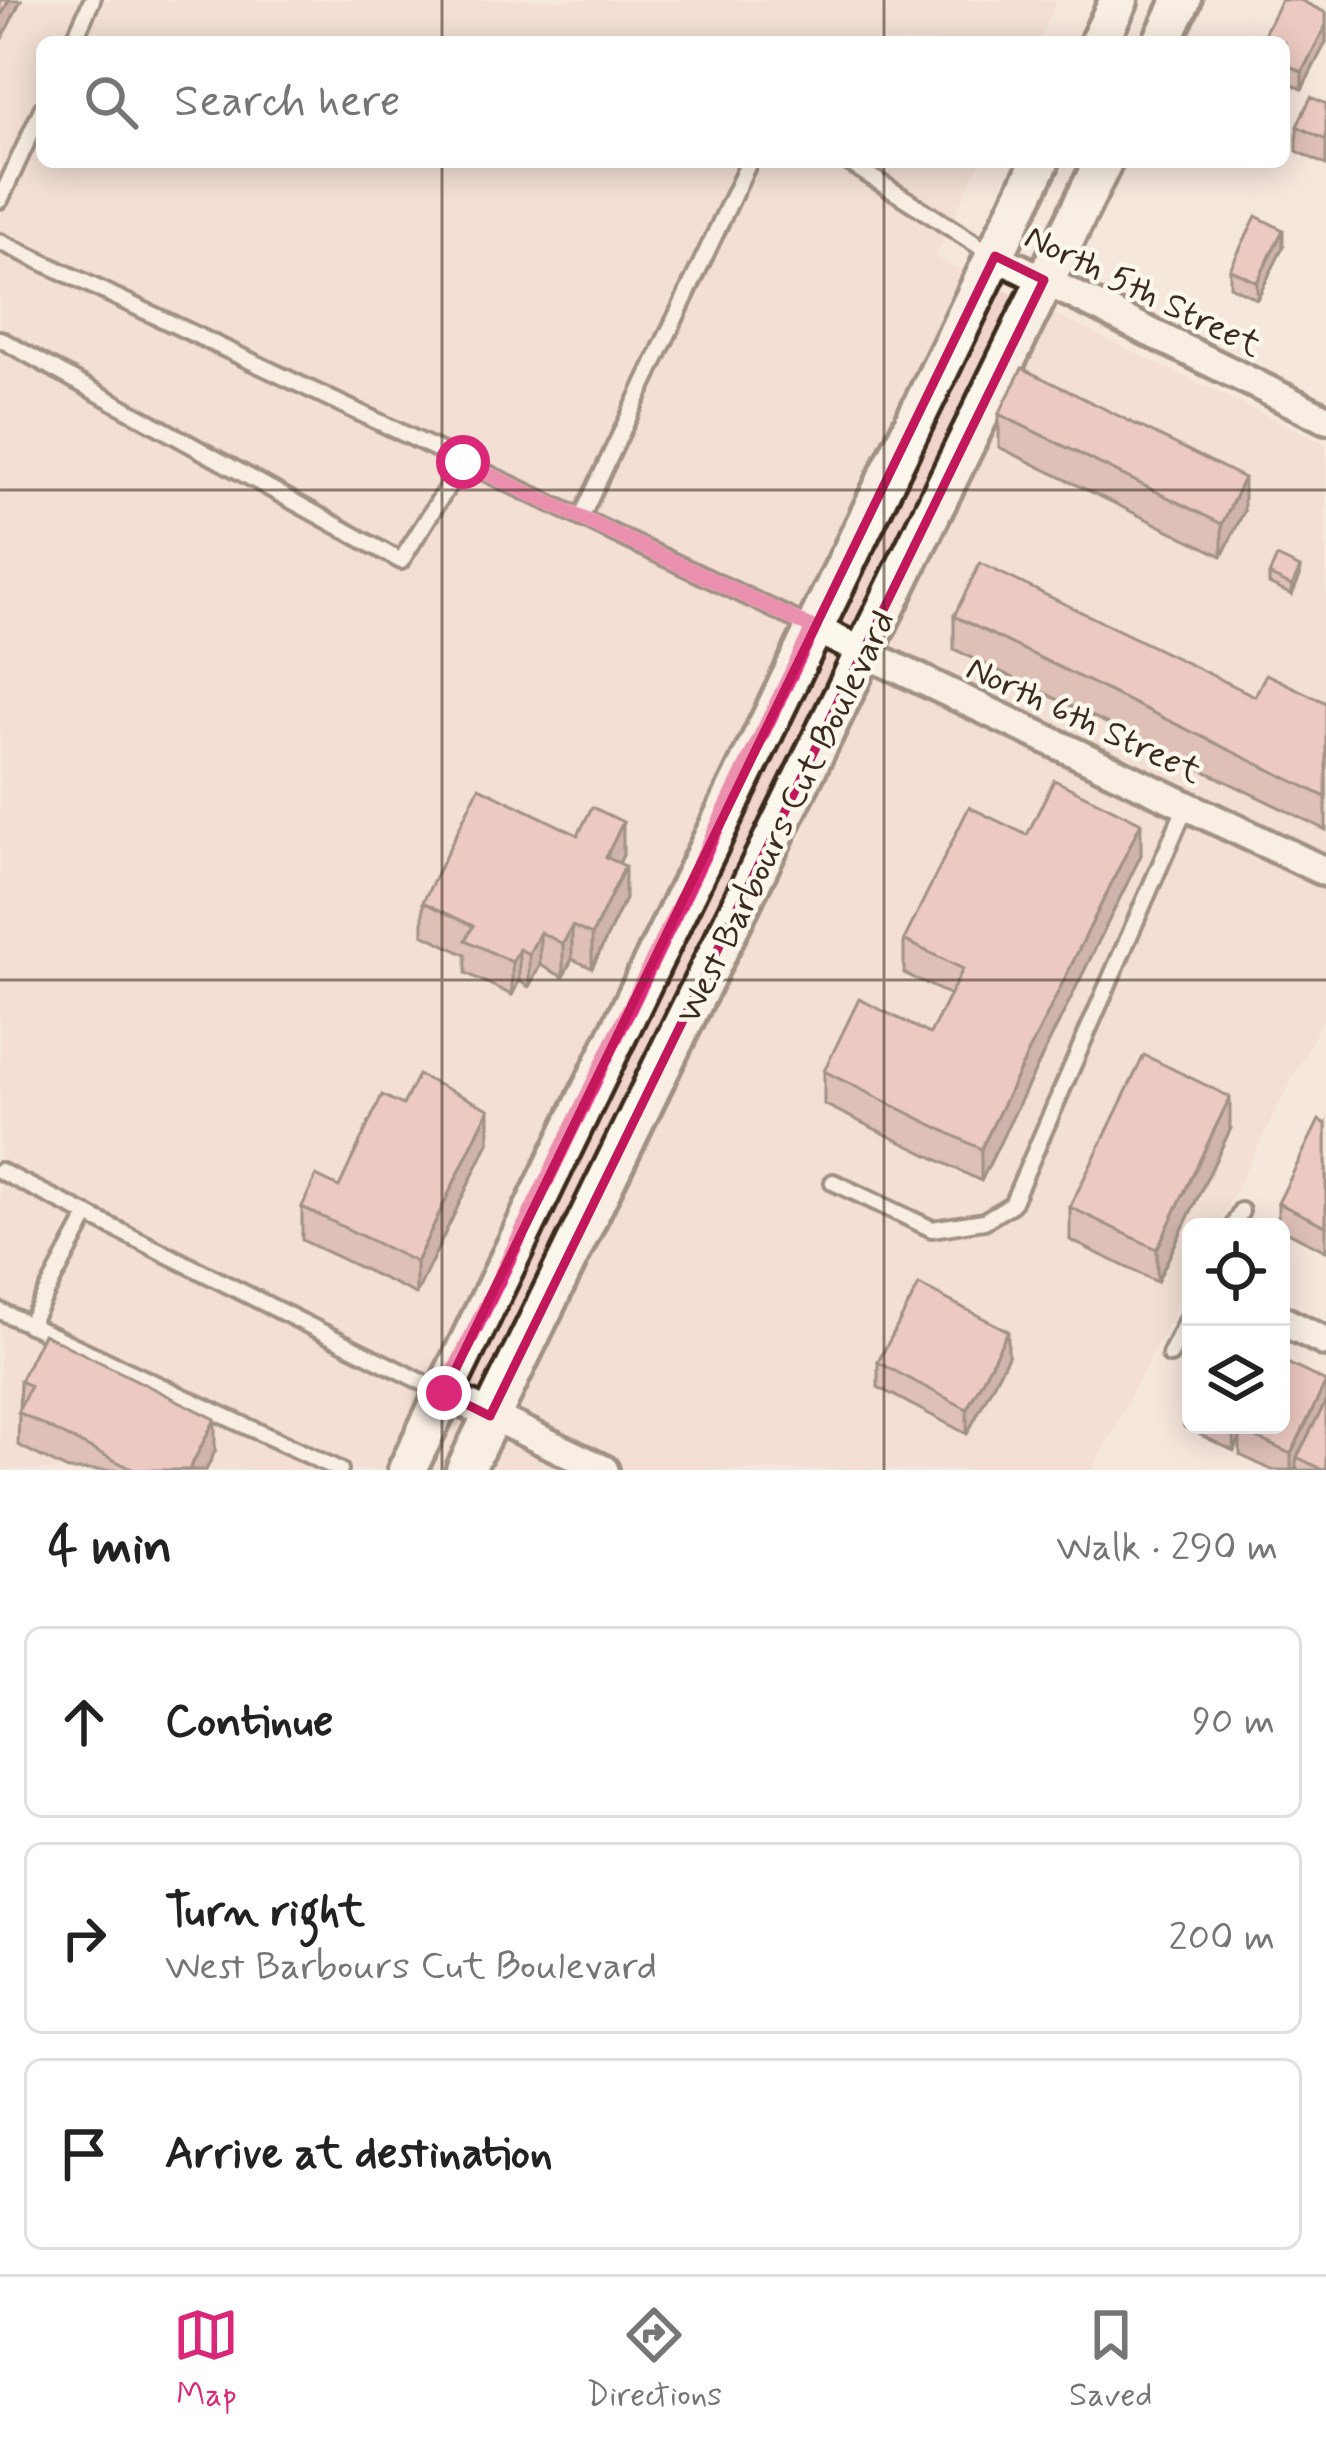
<!DOCTYPE html>
<meta charset="utf-8">
<style>
:root{--surface:#fff;--page:#f6f6f6;--text:#222;--muted:#767676;--line:#e0e0e0;--accent:#db2777}
body{margin:0;font-family:Mynerve,sans-serif;background:var(--page);color:var(--text)}
.controls{position:absolute;right:36px;bottom:36px;display:grid;overflow:hidden;border-radius:18px;box-shadow:0 6px 30px #0003}
.controls button{width:108px;height:108px;display:grid;place-items:center;padding:0;border:0;border-bottom:3px solid var(--line);background:var(--surface);color:var(--text);font:60px sans-serif}
.stop{position:absolute;width:36px;height:36px;margin:-27px;border:9px solid #db2777;border-radius:50%;background:#fff}
.stop.end{background:#db2777;border-color:#fff;box-shadow:0 3px 12px #0008}
.list{margin:0;padding:0;list-style:none}
h2{display:flex;justify-content:space-between;align-items:center;height:156px;margin:0;padding:0 48px;font-size:51px}
h2 small{font-size:39px;font-weight:400;color:var(--muted)}
.list li{display:grid;grid-template-columns:78px 1fr auto;gap:36px;align-items:center;box-sizing:border-box;height:192px;margin:0 24px 24px;padding:0 24px;border:3px solid var(--line);border-radius:18px}
.list b{display:block;font-size:45px;white-space:nowrap}
.list p{margin:0;font-size:39px;white-space:nowrap;color:var(--muted)}
.list em{font-size:39px;font-style:normal;color:var(--muted)}
.icon{flex:none;width:66px;height:66px;fill:none;stroke:currentColor;stroke-width:2;stroke-linecap:round;stroke-linejoin:round}
.map{position:relative;flex:none;width:1326px;height:1470px;overflow:hidden}
.search{position:absolute;background:var(--surface);box-shadow:0 6px 30px #0003;left:36px;right:36px;top:36px;height:132px;display:flex;align-items:center;gap:30px;box-sizing:border-box;padding:0 42px;border-radius:18px;color:var(--muted);font-size:45px}
.sheet{height:804px;background:var(--surface)}
nav{display:flex;justify-content:space-around;align-items:center;box-sizing:border-box;height:168px;border-top:3px solid var(--line);background:var(--surface);font-size:33px;color:var(--muted)}
nav a{display:grid;justify-items:center;gap:6px}
nav .on{color:var(--accent)}
.map>svg:first-child{display:block}
.built{fill:#f0d4cb}
.lines{fill:none;stroke-linecap:round;stroke-linejoin:round}
.lane-casing{stroke:#3b2a1e;stroke-width:22}
.street-casing{stroke:#3b2a1e;stroke-width:36}
.secondary-casing{stroke:#3b2a1e;stroke-width:45}
.lane{stroke:#fbf7ec;stroke-width:14}
.street{stroke:#fbf7ec;stroke-width:27}
.secondary{stroke:#fbf7ec;stroke-width:36}
.wall{fill:#c2908a;stroke:#3b2a1e;stroke-width:3}
.shaded-wall{fill:#9e7571;stroke:#3b2a1e;stroke-width:3}
.building{fill:#e1a7a1;stroke:#3b2a1e;stroke-width:3}
.route{stroke:#db2777;stroke-width:15}
.marked{fill:none;stroke:#c2185b;stroke-width:9;stroke-linejoin:round}
.grid{fill:none;stroke:#3b2a1e;stroke-width:3;stroke-opacity:0.55}
.labels{text-anchor:middle;stroke-width:9;stroke-linejoin:round;paint-order:stroke}
.street-label{font-size:36px;fill:#3b2a1e;stroke:#fbf7ec}
</style>
<div class="map">
<svg width="1326" height="1470" viewBox="0 0 1326 1470">
<rect width="100%" height="100%" fill="#f6e7dd"/>
<filter id="ink" filterUnits="userSpaceOnUse"><feTurbulence type="fractalNoise" baseFrequency=".00833" numOctaves="2"/><feDisplacementMap in="SourceGraphic" scale="24" xChannelSelector="R" yChannelSelector="G"/><feConvolveMatrix kernelMatrix="1 2 1 2 8 2 1 2 1" color-interpolation-filters="sRGB"/></filter>
<g filter="url(#ink)">
<path class="built" d="M0,0H1057L1037,42H42V162H980L935,257L1326,444V1013L1217,1227H1191V1278L1093,1470H0Z"/>
<g class="lines">
<defs>
<g id="lane">
<path d="M73,42L92,0"/>
<path d="M848,162L990,253"/>
<path d="M0,200L42,109"/>
<path d="M0,242L813,628"/>
<path d="M0,339L401,561L463,462"/>
<path d="M581,518L749,162"/>
<path d="M0,1171L444,1393"/>
<path d="M833,1182L932,1229L984,1221L1012,1204L1186,806"/>
<path d="M1233,1227L1241,1211"/>
<path d="M0,1311L340,1470"/>
<path d="M29,1325L88,1215"/>
<path d="M1170,1355L1191,1311"/>
</g>
<g id="street">
<path d="M995,256L1326,419"/>
<path d="M813,628L1326,872"/>
<path d="M1281,1320L1326,1342"/>
<path d="M444,1393L604,1470"/>
</g>
<g id="secondary">
<path d="M1099,42L1119,0"/>
<path d="M1162,42L1182,0"/>
<path d="M407,1470L1040,162"/>
<path d="M465,1470L1103,162"/>
</g>
</defs>
<use href="#lane" class="lane-casing"/>
<use href="#street" class="street-casing"/>
<use href="#secondary" class="secondary-casing"/>
<use href="#lane" class="lane"/>
<use href="#street" class="street"/>
<use href="#secondary" class="secondary"/>
</g>
<g class="wall">
<path d="M1326,13V42L1302,89L1284,80V42Z"/>
<path d="M1326,104V165L1297,151V126Z"/>
<path d="M1283,247L1257,299L1230,286V269Z"/>
<path d="M999,414L1244,511L1222,556L999,447Z"/>
<path d="M1269,575L1300,576L1292,595L1269,584Z"/>
<path d="M954,616L1255,696L1326,703V830L954,649Z"/>
<path d="M578,835L623,855L619,863L625,899L592,968L572,959L563,977L540,965L529,987L519,981L512,995L466,973V955L423,934V902Z"/>
<path d="M1027,835L1141,855L981,1181L824,1104V1071L930,1034L950,995L904,973V940Z"/>
<path d="M403,1105L489,1141L416,1294L302,1240V1207L339,1187Z"/>
<path d="M1326,1124V1251L1278,1227V1203Z"/>
<path d="M1230,1130L1157,1282L1070,1240V1207Z"/>
<path d="M1008,1356L967,1434L878,1387V1362Z"/>
<path d="M20,1381L215,1451L206,1470H68L18,1445Z"/>
<path d="M1191,1387V1425H1281L1326,1470H1297V1466L1295,1470H1272L1240,1455V1438L1234,1451L1184,1427V1402Z"/>
</g>
<g class="shaded-wall">
<path d="M9,0H21L0,43V18Z"/>
<path d="M1326,25V42L1302,89V72Z"/>
<path d="M1283,230V247L1257,299V282Z"/>
<path d="M1244,478V511L1222,556V524Z"/>
<path d="M1300,568V576L1292,595V586Z"/>
<path d="M623,822V855L606,890V857Z"/>
<path d="M1141,823V855L981,1181V1149Z"/>
<path d="M625,866V899L592,968V935Z"/>
<path d="M572,926V959L563,977V944Z"/>
<path d="M540,932V965L529,987V954Z"/>
<path d="M519,949V981L512,995V962Z"/>
<path d="M1230,1097V1130L1157,1282V1249Z"/>
<path d="M489,1109V1141L416,1294V1262Z"/>
<path d="M1008,1331V1356L967,1434V1409Z"/>
<path d="M1326,1382V1407L1297,1457L1295,1470H1291V1454Z"/>
<path d="M215,1419V1451L206,1470H189Z"/>
<path d="M1234,1425H1247L1240,1430V1438L1234,1451Z"/>
</g>
<g class="building">
<path d="M0,0H9L0,18Z"/>
<path d="M1281,0H1300L1326,13V25L1302,72L1284,63V42H1260Z"/>
<path d="M1311,97L1326,104V140L1297,126Z"/>
<path d="M1256,216L1283,230L1257,282L1230,269Z"/>
<path d="M1022,368L1244,478L1222,524L999,414Z"/>
<path d="M1277,557L1300,568L1292,586L1269,575Z"/>
<path d="M980,563L1255,696L1266,674L1326,703V797L954,616Z"/>
<path d="M1054,780L1141,823L981,1149L824,1071L859,999L930,1034L963,969L904,940L969,807L1027,835Z"/>
<path d="M479,787L578,835L592,807L623,822L606,857L625,866L592,935L572,926L563,944L540,932L529,954L519,949L512,962L466,940L473,926L423,902Z"/>
<path d="M1144,1055L1230,1097L1157,1249L1070,1207Z"/>
<path d="M418,1075L489,1109L416,1262L302,1207L316,1176L339,1187L382,1095L403,1105Z"/>
<path d="M1319,1120L1326,1124V1226L1278,1203Z"/>
<path d="M919,1285L1008,1331L967,1409L878,1362Z"/>
<path d="M43,1334L215,1419L189,1470H134L18,1412L30,1386L20,1381Z"/>
<path d="M1281,1360L1326,1382L1291,1454L1240,1430L1243,1425H1281Z"/>
<path d="M1191,1387V1405L1184,1402Z"/>
<path d="M1326,1401V1470H1323L1297,1457Z"/>
</g>
</g>
<g class="lines" filter="url(#ink)">
<path class="route" d="M444,1393L813,628L463,462"/>
</g>
<path d="M0 0H1326V1470H0ZM995,256L1044,280L490,1416L444,1393Z" fill="#f6e7dd" fill-opacity=".55" fill-rule="evenodd"/>
<path class="marked" d="M995,256L1044,280L490,1416L444,1393Z"/>
<path class="grid" d="M442,0V42M884,0V42M442,162V1470M884,162V1470M0,490H1326M0,980H1326"/>
<g class="labels">
<g class="street-label">
<text transform="translate(1144 289) rotate(26)" y="13">North 5th Street</text>
<text transform="translate(1085 718) rotate(25)" y="13">North 6th Street</text>
<text transform="translate(784 816) rotate(-64)" y="13">West Barbours Cut Boulevard</text>
</g>
</g>
</svg>
<div class="controls">
<button><svg class="icon" aria-label="locate" viewBox="0 0 24 24"><circle cx="12" cy="12" r="6"/><path d="M12 2v4M12 18v4M2 12h4M18 12h4"/></svg></button>
<button><svg class="icon" aria-label="layers" viewBox="0 0 24 24"><path d="M12 4l9 5-9 5-9-5zM3 14l9 5 9-5"/></svg></button>
</div>
<div class="stop" style="left:463px;top:462px"></div>
<div class="stop end" style="left:444px;top:1393px"></div>
<div class="search"><svg class="icon" aria-label="search" viewBox="0 0 24 24"><circle cx="10" cy="10" r="6"/><path d="M15 15l6 6"/></svg>Search here</div>
</div>
<section class="sheet">
<h2>4 min<small>Walk · 290 m</small></h2>
<ul class="list">
<li><svg class="icon" aria-label="ahead" viewBox="0 0 24 24"><path d="M12 20V5M6 11l6-6 6 6"/></svg><div><b>Continue</b></div><em>90 m</em></li>
<li><svg class="icon" aria-label="right" viewBox="0 0 24 24"><path d="M7 20v-9h11M14 6l5 5-5 5"/></svg><div><b>Turn right</b><p>West Barbours Cut Boulevard</p></div><em>200 m</em></li>
<li><svg class="icon" aria-label="arrive" viewBox="0 0 24 24"><path d="M6 21V4h12l-3 4 3 4H6"/></svg><div><b>Arrive at destination</b></div></li>
</ul>
</section>
<nav>
<a class="on"><svg class="icon" aria-label="map" viewBox="0 0 24 24"><path d="M3 6l6-2 6 2 6-2v14l-6 2-6-2-6 2zM9 4v14M15 6v14"/></svg>Map</a>
<a><svg class="icon" aria-label="directions" viewBox="0 0 24 24"><path d="M12 3l9 9-9 9-9-9zM9 14v-3h6M13 9l2 2-2 2"/></svg>Directions</a>
<a><svg class="icon" aria-label="saved" viewBox="0 0 24 24"><path d="M7 4h10v16l-5-4-5 4z"/></svg>Saved</a>
</nav>
